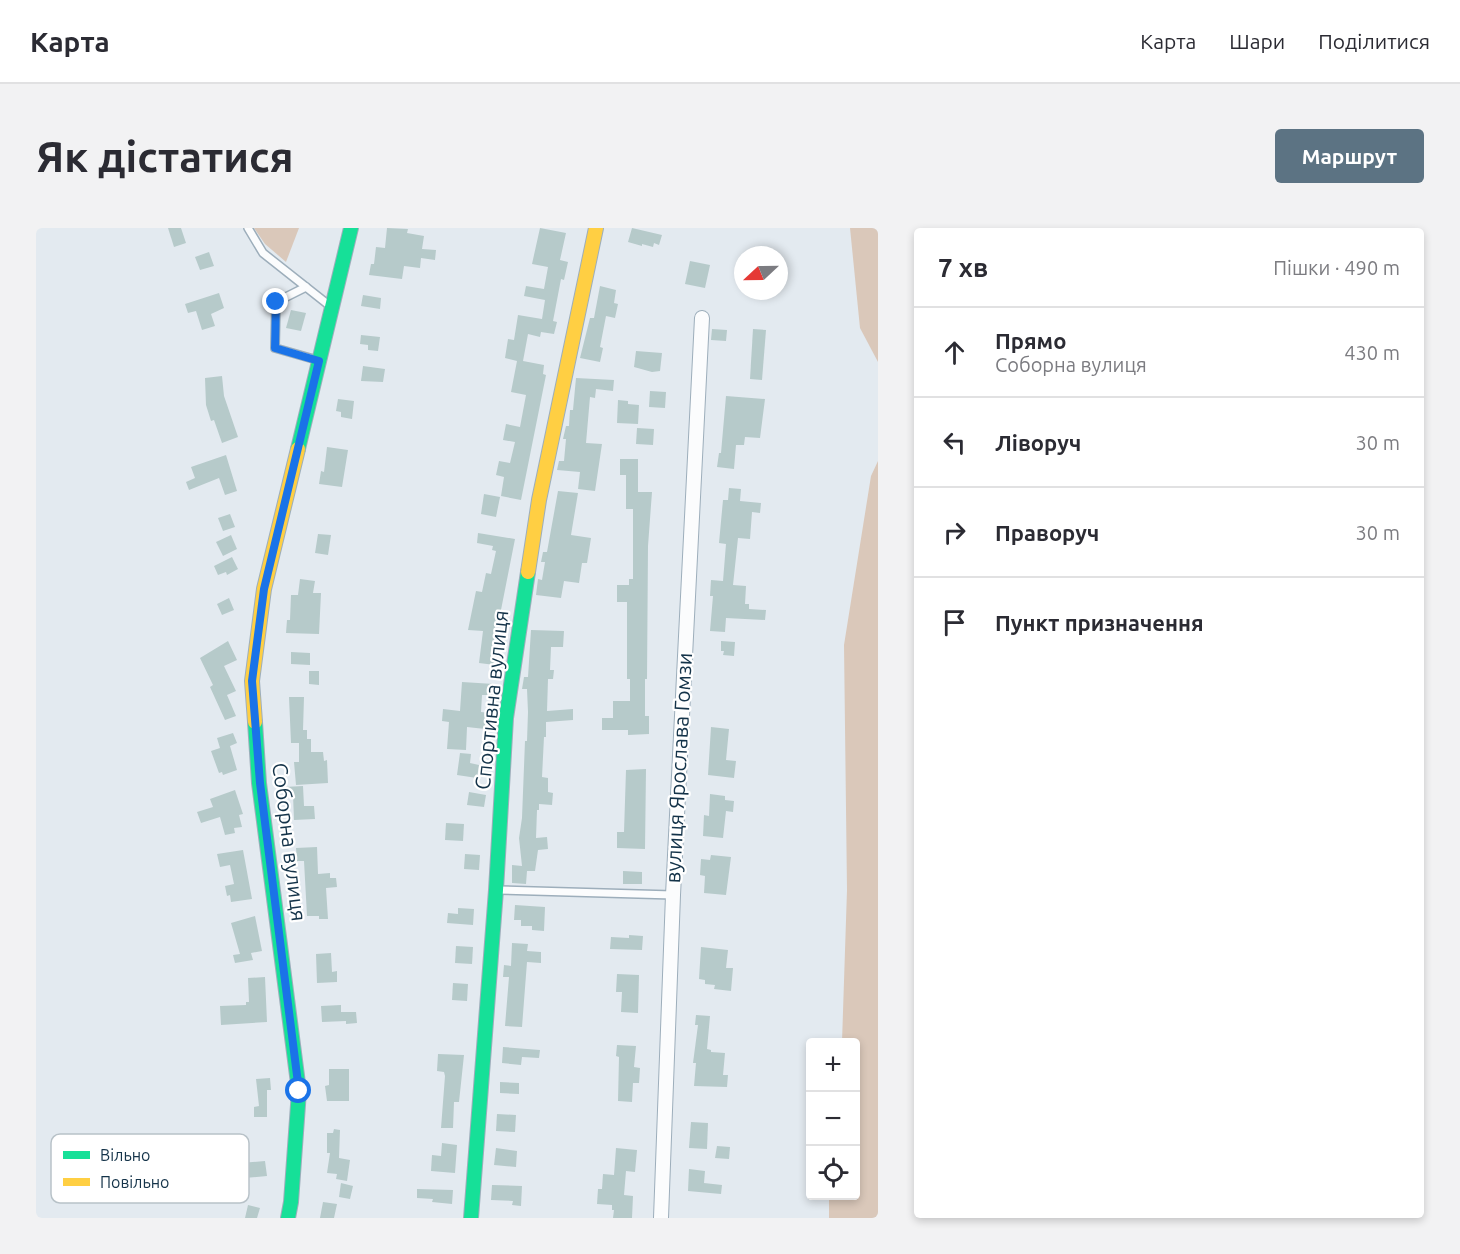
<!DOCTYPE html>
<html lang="uk">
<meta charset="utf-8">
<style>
:root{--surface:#fff;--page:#f2f2f3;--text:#2b2b33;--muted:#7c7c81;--line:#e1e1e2;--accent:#5c7383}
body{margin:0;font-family:Ubuntu,sans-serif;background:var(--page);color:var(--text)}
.controls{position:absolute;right:18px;bottom:18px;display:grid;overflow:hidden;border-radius:6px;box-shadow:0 3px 9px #0003}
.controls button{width:54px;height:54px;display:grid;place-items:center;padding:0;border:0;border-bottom:2px solid var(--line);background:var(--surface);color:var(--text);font:30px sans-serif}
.compass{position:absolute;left:698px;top:18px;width:54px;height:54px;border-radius:50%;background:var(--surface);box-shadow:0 3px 9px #0003;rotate:248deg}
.stop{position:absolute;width:18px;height:18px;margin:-14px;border:4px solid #1a73e8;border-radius:50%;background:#fff}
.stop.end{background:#1a73e8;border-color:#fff;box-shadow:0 2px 6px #0008}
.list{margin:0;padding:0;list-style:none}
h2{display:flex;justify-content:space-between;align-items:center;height:78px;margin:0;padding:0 24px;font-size:26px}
h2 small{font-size:20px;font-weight:400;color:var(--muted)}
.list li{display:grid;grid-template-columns:39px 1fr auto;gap:18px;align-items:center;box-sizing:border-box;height:90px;padding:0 24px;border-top:2px solid var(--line)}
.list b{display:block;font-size:22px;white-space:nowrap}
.list p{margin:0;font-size:20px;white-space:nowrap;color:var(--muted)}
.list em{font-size:20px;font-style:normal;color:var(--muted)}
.icon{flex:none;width:33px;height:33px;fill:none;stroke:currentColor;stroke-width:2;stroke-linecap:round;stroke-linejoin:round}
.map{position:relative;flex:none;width:842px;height:990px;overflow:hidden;border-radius:6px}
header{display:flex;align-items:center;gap:36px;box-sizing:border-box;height:84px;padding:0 30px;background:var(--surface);border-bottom:2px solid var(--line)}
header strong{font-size:28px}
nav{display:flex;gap:33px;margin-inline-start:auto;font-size:21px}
.intro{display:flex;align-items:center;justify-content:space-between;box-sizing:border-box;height:144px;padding:0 36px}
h1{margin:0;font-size:42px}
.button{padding:15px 27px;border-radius:6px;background:var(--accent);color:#fff;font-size:21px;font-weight:700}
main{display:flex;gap:36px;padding:0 36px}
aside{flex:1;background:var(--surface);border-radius:6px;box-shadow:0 3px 9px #0003}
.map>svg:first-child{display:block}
.green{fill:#dac8ba}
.building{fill:#b6caca}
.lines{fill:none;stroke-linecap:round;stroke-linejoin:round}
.lane-casing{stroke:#9daebb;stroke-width:10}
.street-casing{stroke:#9daebb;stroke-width:16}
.fast-casing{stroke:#9daebb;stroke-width:16}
.slow-casing{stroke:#9daebb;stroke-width:16}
.lane{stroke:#fbfcfd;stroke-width:7}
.street{stroke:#fbfcfd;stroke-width:14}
.fast{stroke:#16e098;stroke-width:14}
.slow{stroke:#ffcf43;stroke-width:14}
.route{stroke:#1a73e8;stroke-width:8}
.labels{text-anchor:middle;stroke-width:4.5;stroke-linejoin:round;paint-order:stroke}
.street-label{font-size:21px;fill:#143349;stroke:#fff}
.key{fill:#fff;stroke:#b8c2c8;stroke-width:1.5}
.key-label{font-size:16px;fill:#143349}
</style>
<header>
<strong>Карта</strong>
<nav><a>Карта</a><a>Шари</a><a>Поділитися</a></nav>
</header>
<div class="intro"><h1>Як дістатися</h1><a class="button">Маршрут</a></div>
<main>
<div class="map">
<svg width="842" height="990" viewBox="0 0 842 990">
<rect width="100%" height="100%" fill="#e3eaf0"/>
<g class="green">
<path d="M218,0H263L250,34L229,16Z"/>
<path d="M814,0H842V134L824,100Z"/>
<path d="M842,233V990H793V968H820V814H806L811,662L808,417L835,248Z"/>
</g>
<g class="building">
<path d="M132,0H145L150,15L138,19Z"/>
<path d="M351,0L372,1L371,5L388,8L386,21L400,22L399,32L385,30L384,40L368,38L366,51L333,47L335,36H338L340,19L349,20Z"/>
<path d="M504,0L530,5L524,32L532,34L528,52L525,51L517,93L521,94L518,106L505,104L504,109L492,106L487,133L508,137L507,146L510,147L485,272L465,268L468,249L460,247L463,233L474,235L479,214L467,212L470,196L484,199L490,167L475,164L481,133L469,130L472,111L478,112L482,87L506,91L509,72L488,68L490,58L508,61L512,39L496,36Z"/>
<path d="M596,0L626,7L623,17L618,15L617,19L606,16V18L592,14Z"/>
<path d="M173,24L178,38L164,42L159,29Z"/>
<path d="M654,33L674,37L669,60L649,56Z"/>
<path d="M564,58L580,62L578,75L582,76L579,90L570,88L564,119L567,120L564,134L544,130L554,90H558Z"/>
<path d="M183,65L188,80L175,86L179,98L166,102L160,83L152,85L149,76Z"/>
<path d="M327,67L345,70L344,81L325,78Z"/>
<path d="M255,82L270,85L265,103L250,100Z"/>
<path d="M676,101L691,102L690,113L675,112Z"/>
<path d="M717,101L730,102L726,152L714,151Z"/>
<path d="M325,107L344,109L342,123L332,122V117L324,116Z"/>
<path d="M600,123L626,125L624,143L616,144L598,139Z"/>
<path d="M327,138L349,141L347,154L325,153Z"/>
<path d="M186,148L188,168L202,209L186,215L178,192L175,193L170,177L169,150Z"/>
<path d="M540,150L578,152L577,163L560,161L559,170L554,169L550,215L566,216L559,263L542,261L544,244L521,242L523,233H528L530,211H527L530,198H533L534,182H537Z"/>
<path d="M614,163L630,164L629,180L613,179Z"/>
<path d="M690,168L729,171L724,210L709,209L708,217H700L698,241L681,239L683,225H685Z"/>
<path d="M302,171L318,173L316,191L305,189V184L300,183Z"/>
<path d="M582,172L592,173V176L603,177L602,196L581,195Z"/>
<path d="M601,200L618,201L617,217L600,216Z"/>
<path d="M291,219L312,222L306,259L283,256L285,243L288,244Z"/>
<path d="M190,227L201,263L189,267L183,250L153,262L150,254L159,250L155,239Z"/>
<path d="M584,231H602V264H616L612,318L611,451H609V488H613V506L592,507V502H566V490H577V473H594V451H591V374H581V357H593V351H597V281H590V247H584Z"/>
<path d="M693,260L705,261L704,273L725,275L724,285L716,284L714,311L702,310L697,357L710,358L709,376H713V381L730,382L729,392L690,390L689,404L674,403L677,368H674L675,352L687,353L690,316L683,315L687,272H692Z"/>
<path d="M522,263L542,265L535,307L555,310L551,335H546L543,355L528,353L525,370L500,367L502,351L506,352L509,334H505L507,324H511Z"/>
<path d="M448,266L464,269L460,289L445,286Z"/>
<path d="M194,286L199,299L187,303L182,290Z"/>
<path d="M442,305L479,311L464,387H460L457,424H461L459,437L443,435L447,403L432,402L440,363L446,364L450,345L455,346L460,323L456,322L457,318L441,315Z"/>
<path d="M282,306L295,307L292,327L279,325Z"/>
<path d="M195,307L201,321L187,328L180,314Z"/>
<path d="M196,329L202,341L191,347L190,344L182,347L178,338Z"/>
<path d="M264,351L279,353L277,365H285L283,406L250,405L251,392H254L255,367H262Z"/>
<path d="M193,370L198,382L186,387L181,376Z"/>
<path d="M495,402L528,403L527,419H515L514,442H518L517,451H512L511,483L537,481V492L510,494V509H508L506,549L512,550V564L517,565L516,577L503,576V582H501L500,610L511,609L512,621L502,622L499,643H491L490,656L476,655V637L486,638L483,610L486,590L489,513H491L492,484L491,461H486L488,449H492Z"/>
<path d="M192,413L201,432L188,438L200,463L191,467L200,488L189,492L174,459L177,457L164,430Z"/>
<path d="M685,413L699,414L698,428L687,427L688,423H685Z"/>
<path d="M255,424L274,425V437L255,436Z"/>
<path d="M273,443H283V457L273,456Z"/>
<path d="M426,454L458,456L457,467H446L445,484L454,485L453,495H449V501L431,499L430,522L411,521L413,494L406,493L407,481L424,483Z"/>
<path d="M253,469H268L267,502H271V511H275V524H287L288,533L291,532L292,555L260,557L258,534H263V515H255Z"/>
<path d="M675,499L693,501L690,532L700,533L698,550L672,547Z"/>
<path d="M197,505L201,515L194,518L201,542L187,547L186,544L183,545L175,523L184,520L181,510Z"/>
<path d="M424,525L435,526L434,535L443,537L441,550L421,547Z"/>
<path d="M610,541L609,621L581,620V604H588L590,542Z"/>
<path d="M267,558L268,578H278L279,591L258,592L257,567L249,568L248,559Z"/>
<path d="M199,562L207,586L203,587L206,599L198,600L199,605L189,607L184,589L165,595L161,584L177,579L174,571Z"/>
<path d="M433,564L450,567L448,579L431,577Z"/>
<path d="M674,566L689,568V572L698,573L697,584L690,583L687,610L667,608L668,587L673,588Z"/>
<path d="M410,595L428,596L427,613L409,612Z"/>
<path d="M281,619L282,646L294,645V650H300L301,659L290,660L292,691H283V688H271L268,633H261L260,620Z"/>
<path d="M207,622L216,671L195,674L194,667L191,668L189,658L198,656L194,637L184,639L181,626Z"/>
<path d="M429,626L444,627L443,642L428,641Z"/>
<path d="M675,627L695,629L690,667L668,665L669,648L664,647L665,631L674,632Z"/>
<path d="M587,643L606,644V656H587Z"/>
<path d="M479,677L509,679L508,703L496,702V698H485V692H478Z"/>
<path d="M422,680L438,681L437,697L411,695L412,685L422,686Z"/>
<path d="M219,688L226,723L215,725L217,732L199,735L197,727L204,726L195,695Z"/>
<path d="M593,707L607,708L606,722L574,721L575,709L593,710Z"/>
<path d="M476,715L492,716L491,723L505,724V735L491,734L486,799L469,798L473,749H467L468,737L475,738Z"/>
<path d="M420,718L437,719L436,736L419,735Z"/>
<path d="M665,719L692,722L690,740H697L695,763L678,761L679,757L669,756V752L663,751Z"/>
<path d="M295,725L296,744L301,743V754L281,755L280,726Z"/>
<path d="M581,746L603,747L602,785L585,784L586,764H580Z"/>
<path d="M229,749L231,794L185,797L184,778L210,777V774H213L212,750Z"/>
<path d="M417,755L432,756L431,773L416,772Z"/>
<path d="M305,777V784H320L321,795L310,796V793L286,794L285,778Z"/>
<path d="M660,787L674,788L671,821L675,822V824L689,825L687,847H692L691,859L658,858L660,835H657L662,797H659Z"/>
<path d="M581,817L600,818L598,839L604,840L603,855H597L596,874L582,873L583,829L580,828Z"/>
<path d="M467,819L504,822L503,830L486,829L485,837L466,835Z"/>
<path d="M402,826L428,827L423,874H418L417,900H405L409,848L408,844L401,843Z"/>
<path d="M293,841H313V873H291L289,858L293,857Z"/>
<path d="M234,850L235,862H231V889H218V879L223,878L220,851Z"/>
<path d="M464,854L483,855V866L464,865Z"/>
<path d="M461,886L480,887L479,904L460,903Z"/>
<path d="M655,894L672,895L671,921L653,920Z"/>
<path d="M298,901L304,902L303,930L314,932L311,953L300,951L301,946L291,945L294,925H291V905H297Z"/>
<path d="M406,915L421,917L419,945L395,943L396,927L405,928Z"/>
<path d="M681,918L694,919L693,931L679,930Z"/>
<path d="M460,920L481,923L480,939L458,937Z"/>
<path d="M580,920L601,922L599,944L590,943L588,967L597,968L596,990H577L578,982H576V977L561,976L562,961H566L567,946L578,947Z"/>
<path d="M204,933V935L229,933L231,948L197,951V948H194L193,934Z"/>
<path d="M653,941L669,943L668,955L686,957L685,966L652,963Z"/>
<path d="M305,955L317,958L314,971L303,969Z"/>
<path d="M456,957L486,958L485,978L476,977L477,973L455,972Z"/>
<path d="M381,961L417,962L416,976L396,974L397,971L381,970Z"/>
<path d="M287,974L301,976L298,990H284Z"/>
<path d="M212,977L224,980L221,990H209Z"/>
</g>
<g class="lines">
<defs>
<g id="lane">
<path d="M212,0L227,25L294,78"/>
<path d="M270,59L240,74L239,120L281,132"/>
<path d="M462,662L637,667"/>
</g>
<path id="street" d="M625,990L637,667L666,90"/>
<g id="fast">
<path d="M262,221L315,0"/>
<path d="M219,494L223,555L263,863L255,974L252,990"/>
<path d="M435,990L460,662L470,490L492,344"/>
</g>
<g id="slow">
<path d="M492,344L503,272L560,0"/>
<path d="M219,494L216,453L228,361L262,221"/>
</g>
</defs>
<use href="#lane" class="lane-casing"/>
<use href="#street" class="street-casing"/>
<use href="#fast" class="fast-casing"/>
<use href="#slow" class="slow-casing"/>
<use href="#lane" class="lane"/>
<use href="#street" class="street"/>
<use href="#fast" class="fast"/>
<use href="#slow" class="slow"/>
</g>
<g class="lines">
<path class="route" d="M240,74L239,120L283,133L228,361L216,453L224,555L263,863"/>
</g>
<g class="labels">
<g class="street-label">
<text transform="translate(456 472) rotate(-84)" y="7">Спортивна вулиця</text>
<text transform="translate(643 540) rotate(-87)" y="7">вулиця Ярослава Гомзи</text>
<text transform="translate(253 614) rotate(83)" y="7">Соборна вулиця</text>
</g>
</g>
<rect x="15" y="906" width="198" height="69" rx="9" class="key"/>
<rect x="27" y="923" width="27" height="8" fill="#16e098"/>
<rect x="27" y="950" width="27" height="8" fill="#ffcf43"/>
<g class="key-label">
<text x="64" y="933">Вільно</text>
<text x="64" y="960">Повільно</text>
</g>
</svg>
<div class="controls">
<button>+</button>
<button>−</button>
<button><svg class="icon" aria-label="locate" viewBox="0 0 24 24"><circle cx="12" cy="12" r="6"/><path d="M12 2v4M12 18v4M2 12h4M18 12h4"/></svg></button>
</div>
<svg class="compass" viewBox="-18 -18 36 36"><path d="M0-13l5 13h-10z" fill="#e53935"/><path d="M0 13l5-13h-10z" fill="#7c7c81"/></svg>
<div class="stop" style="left:263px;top:863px"></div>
<div class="stop end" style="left:240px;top:74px"></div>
</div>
<aside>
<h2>7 хв<small>Пішки · 490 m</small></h2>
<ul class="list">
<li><svg class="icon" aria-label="ahead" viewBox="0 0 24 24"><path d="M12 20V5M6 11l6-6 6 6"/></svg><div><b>Прямо</b><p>Соборна вулиця</p></div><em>430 m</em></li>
<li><svg class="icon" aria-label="left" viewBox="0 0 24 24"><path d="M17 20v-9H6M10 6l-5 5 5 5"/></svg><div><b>Ліворуч</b></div><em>30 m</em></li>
<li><svg class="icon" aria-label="right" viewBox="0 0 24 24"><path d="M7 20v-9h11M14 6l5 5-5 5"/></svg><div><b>Праворуч</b></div><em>30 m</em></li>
<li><svg class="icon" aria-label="arrive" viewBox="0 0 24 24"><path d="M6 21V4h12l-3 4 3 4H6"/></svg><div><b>Пункт призначення</b></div></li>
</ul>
</aside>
</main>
